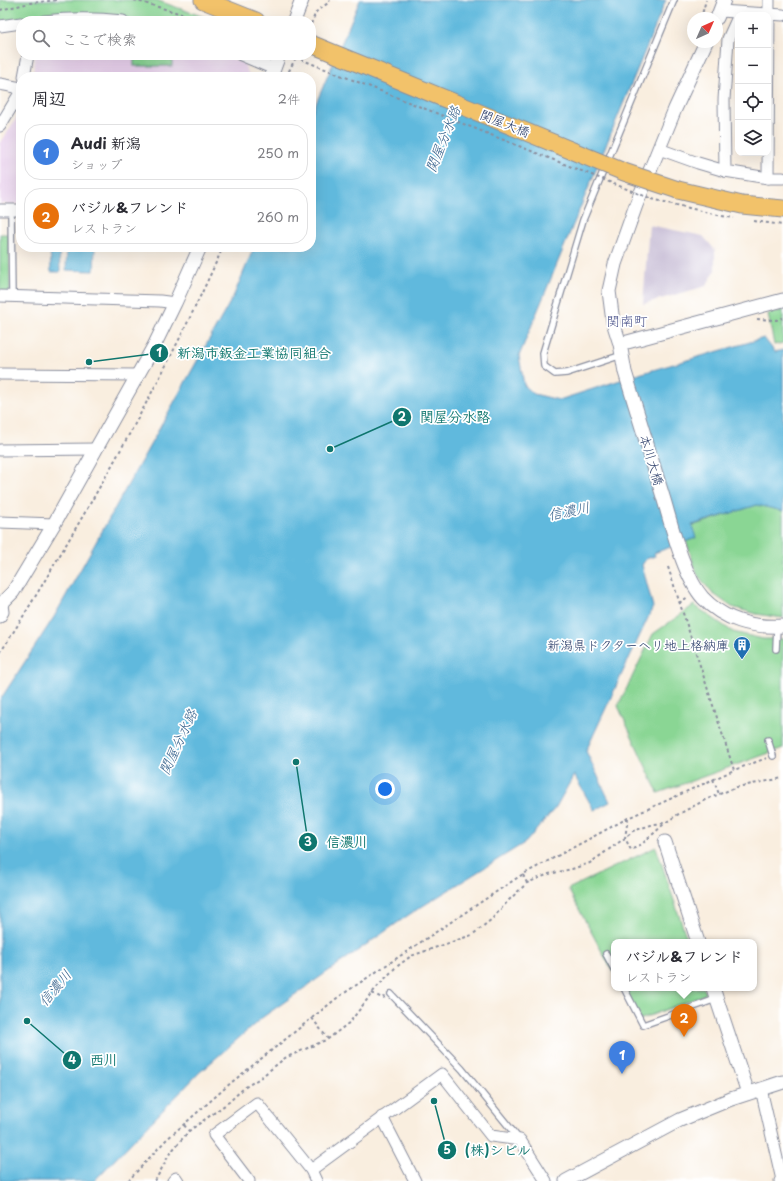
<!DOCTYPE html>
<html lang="ja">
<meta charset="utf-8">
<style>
:root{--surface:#fff;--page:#f2f2f3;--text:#2b2b33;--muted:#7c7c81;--line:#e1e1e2;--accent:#1f6fb2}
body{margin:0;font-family:"Playpen Sans","Klee One",sans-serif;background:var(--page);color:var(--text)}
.controls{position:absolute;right:12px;top:12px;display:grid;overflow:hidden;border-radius:8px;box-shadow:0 4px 16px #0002}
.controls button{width:36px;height:36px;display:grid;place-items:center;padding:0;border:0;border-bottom:1px solid var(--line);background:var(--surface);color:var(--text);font:20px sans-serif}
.compass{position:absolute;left:687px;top:12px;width:36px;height:36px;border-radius:50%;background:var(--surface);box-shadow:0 4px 16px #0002;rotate:45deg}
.you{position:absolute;left:385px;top:789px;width:14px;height:14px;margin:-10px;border:3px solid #fff;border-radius:50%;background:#1a73e8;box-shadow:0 0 0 6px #1a73e833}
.badge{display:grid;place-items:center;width:26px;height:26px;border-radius:50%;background:var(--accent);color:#fff;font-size:13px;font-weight:700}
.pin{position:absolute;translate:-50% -33px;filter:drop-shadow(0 1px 2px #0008)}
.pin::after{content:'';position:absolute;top:21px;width:14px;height:12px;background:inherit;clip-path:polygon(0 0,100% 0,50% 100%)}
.popup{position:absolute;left:611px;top:939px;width:146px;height:52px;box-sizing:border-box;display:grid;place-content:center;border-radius:8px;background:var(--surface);filter:drop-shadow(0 1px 3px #0005);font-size:13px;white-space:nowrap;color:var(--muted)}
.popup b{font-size:15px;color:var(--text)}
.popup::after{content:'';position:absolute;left:50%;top:100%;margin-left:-8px;border:8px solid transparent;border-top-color:var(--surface)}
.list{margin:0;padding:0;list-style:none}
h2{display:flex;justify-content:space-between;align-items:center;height:52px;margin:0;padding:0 16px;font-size:17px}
h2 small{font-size:13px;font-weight:400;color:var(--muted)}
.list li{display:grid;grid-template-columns:26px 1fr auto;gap:12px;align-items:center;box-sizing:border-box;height:56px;margin:0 8px 8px;padding:0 8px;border:1px solid var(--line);border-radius:16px}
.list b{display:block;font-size:15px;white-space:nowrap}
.list p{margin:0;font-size:13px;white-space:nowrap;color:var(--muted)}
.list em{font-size:13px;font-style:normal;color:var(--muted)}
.icon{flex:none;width:22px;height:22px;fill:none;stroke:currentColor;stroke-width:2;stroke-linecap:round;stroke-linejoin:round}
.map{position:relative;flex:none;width:783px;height:1181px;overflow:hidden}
.search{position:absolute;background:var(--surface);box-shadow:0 4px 16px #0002;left:16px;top:16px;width:300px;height:44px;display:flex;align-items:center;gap:10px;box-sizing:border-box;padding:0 14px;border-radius:16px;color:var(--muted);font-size:15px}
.panel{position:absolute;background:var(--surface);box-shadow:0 4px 16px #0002;left:16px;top:72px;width:300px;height:180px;border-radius:16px}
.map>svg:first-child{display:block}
.built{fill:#e9d1ed}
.industrial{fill:#c9bfd7}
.green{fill:#8ad694;stroke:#528279}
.water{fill:#60b9dd;stroke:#3e749e}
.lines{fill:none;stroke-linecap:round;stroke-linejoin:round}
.service-casing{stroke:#8a8e9e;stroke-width:8}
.minor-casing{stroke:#8a8e9e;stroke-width:13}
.tertiary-casing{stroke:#8a8e9e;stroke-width:15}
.primary-casing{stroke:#8a8e9e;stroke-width:19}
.path{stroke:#8a8e9e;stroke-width:2;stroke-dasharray:3 3;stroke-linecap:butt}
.service{stroke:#fff;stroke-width:5.5}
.minor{stroke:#fff;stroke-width:11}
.tertiary{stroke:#fff;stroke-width:13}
.primary{stroke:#f2c26a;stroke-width:17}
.primary-bridge-casing{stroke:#8a8e9e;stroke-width:19;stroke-linecap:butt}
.path-bridge{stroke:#8a8e9e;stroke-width:2;stroke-dasharray:3 3;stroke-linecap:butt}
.primary-bridge{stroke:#f2c26a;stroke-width:17}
.labels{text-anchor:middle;stroke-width:3.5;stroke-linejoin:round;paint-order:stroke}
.street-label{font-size:13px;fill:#1b2f5e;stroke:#fff}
.poi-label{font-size:13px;fill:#1b2f5e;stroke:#fff;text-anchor:end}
.water-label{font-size:14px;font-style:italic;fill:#335f8a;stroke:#fff}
.neighbourhood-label{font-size:14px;fill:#535b90;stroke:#fff}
.leader{fill:none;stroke:#0f766e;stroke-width:1.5}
.callout-dot{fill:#0f766e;stroke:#fff;stroke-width:1.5}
.mark-label{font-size:12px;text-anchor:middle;font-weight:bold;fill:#fff}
.callout-label{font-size:14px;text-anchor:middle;font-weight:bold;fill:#0f766e;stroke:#fff;stroke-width:3.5;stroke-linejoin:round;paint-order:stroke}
</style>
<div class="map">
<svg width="783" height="1181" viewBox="0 0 783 1181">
<rect width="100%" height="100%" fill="#fff"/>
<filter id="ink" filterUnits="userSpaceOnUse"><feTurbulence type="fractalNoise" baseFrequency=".025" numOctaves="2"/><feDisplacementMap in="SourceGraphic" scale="8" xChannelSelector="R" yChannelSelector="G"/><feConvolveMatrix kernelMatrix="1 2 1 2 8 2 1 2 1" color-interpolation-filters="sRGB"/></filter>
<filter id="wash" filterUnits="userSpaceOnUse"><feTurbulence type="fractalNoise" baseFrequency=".012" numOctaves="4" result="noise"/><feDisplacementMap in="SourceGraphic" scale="16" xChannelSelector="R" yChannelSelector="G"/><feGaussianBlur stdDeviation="0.9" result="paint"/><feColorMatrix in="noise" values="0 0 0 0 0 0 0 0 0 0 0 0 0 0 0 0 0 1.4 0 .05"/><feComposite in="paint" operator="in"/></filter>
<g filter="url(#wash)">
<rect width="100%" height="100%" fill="#f9eedf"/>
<g class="built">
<path d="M35,55H223L244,64L250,77H33Z"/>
<path d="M21,111V204H0V144Z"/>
</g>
<path class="industrial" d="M649,225L703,236L715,250V271L706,286L643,304Z"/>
<g class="green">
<path d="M0,0H156L204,17L213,21H133L122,19L65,16L0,23Z"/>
<rect x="134" y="55" width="38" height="11"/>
<path d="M0,234H9L10,292L0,294Z"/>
<path d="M783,310V343L774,345L768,314Z"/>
<path d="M757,505L783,511V618L756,614L732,607L712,593L697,574L686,541L695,538L692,526Z"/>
<path d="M694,605L733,632L763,639H783V748L658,793L618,706L653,634Z"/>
<path d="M656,847L688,942H614V974L568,889Z"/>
<path d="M622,988H704L706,994L639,1020Z"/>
</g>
<g class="water">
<path d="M360,0H666L519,356L524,385L534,394L559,400L639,374L764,338L775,352L783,350V511L757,505L692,525L696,538L654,553L655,556L646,559L642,565L653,607L586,751L610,802L594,810L574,775L556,807L526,842L410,914L263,1017L200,1072L94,1181H0V700L54,617L106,524L234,295L254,247H311V115Z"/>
<path d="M50,247H59L60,272H51Z"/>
<path d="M67,247H95L94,271L66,270Z"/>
</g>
</g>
<g filter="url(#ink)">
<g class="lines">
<defs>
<g id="service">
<path d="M11,210L12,296"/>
<path d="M622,355L567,373L555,374L544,366L543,353L583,220L674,0"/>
<path d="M776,649L777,627"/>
<path d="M768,740L773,756"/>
<path d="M606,954L614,969"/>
<path d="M624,988L643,1025L716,999"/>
<path d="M391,994L462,1069L519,1139"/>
</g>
<g id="minor">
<path d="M720,11L783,15"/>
<path d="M738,17L728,39L724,100L725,171L768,178H783"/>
<path d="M44,21C70,18 96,18 123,21"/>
<path d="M0,26L21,23"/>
<path d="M241,55L274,69"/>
<path d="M24,77L28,55"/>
<path d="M0,84L21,88"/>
<path d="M0,126L21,91"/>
<path d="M659,149L698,163L725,171"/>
<path d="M768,178L769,0"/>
<path d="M0,210H21"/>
<path d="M0,296L160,301L175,303"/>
<path d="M0,374L137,375"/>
<path d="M0,450L96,449"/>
<path d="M0,522L54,524"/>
<path d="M0,617L3,612L2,605"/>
<path d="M761,1089L782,1180L780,1181"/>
<path d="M382,1117L415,1181"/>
<path d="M311,1170L442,1074L491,1136L520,1140L546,1181"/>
<path d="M173,1181L176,1178L178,1181"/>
<path d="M249,1181L214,1135L257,1103L311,1170L316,1181"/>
</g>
<g id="tertiary">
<path d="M717,18L724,0"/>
<path d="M294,21L302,0"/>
<path d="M706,42L675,109L636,205L615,264L609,291L613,322L620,344L625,372C638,414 651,457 664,500C672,527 684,577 703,598C724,620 753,628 783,626"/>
<path d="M271,77L279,55"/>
<path d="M620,344L783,300"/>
<path d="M0,605L13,592L54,524L96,449L154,346L175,303L200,247"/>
<path d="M665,842L698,942"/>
<path d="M713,988L748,1093"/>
<path d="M566,1181L680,1120L731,1099L783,1082"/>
</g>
<g id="primary">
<path d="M203,0L256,21"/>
<path d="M678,190L742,205L783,209"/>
</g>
</defs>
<use href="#service" class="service-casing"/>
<use href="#minor" class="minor-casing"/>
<use href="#tertiary" class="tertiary-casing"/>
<use href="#primary" class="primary-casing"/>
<g class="path">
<path d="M134,0L206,21"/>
<path d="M0,10L30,3L58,0"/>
<path d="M701,18L706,0"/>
<path d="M311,24L316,12L328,3L330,0"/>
<path d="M291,77L289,71L297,55"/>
<path d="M652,199L722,216L734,218"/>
<path d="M754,221L783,225"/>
<path d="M757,319L776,320L783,318"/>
<path d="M668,567L734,770L767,758"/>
<path d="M679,603L688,597"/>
<path d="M0,653C28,610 54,565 80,521C132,432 181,341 223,247"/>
<path d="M713,779L719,794"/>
<path d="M628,818L625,838L631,850L642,844L664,824"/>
<path d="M523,875L527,883"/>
<path d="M372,993L382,998L386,997"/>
<path d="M312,1018L328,1039"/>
<path d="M184,1125L189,1131"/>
<path d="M128,1181L166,1140L232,1082L337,998L520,876L628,818L734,770"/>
<path d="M155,1181L170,1153L189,1131L229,1102L244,1088L260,1078L285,1058L328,1039L350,1022L376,988L395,968L411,956L472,935L492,919L509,900L527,883L549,874L572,869L590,863L625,838L633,831L654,824L665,823L677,815L705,800L737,787L783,778"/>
</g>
<use href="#service" class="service"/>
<use href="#minor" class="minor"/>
<use href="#tertiary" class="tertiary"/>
<use href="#primary" class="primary"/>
<defs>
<path id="primary-bridge" d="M311,44L624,172L678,190"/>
</defs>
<use href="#primary-bridge" class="primary-bridge-casing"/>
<path class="path-bridge" d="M290,55L652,199"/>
<use href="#primary-bridge" class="primary-bridge"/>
</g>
</g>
<defs>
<symbol id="building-pin" viewBox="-11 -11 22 30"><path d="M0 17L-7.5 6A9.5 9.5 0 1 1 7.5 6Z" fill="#1f6fb2" stroke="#fff"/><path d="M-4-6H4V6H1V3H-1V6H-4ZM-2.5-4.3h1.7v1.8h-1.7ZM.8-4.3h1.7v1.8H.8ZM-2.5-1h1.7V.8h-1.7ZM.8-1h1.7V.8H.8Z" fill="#fff"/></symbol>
</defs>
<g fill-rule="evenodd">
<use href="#building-pin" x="732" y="635" width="20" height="27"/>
</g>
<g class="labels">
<g class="street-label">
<text transform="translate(505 123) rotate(22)" y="5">関屋大橋</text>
<text transform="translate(652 460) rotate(73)" y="5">本川大橋</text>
</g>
<g class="poi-label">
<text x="729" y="650">新潟県ドクターヘリ地上格納庫</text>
</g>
<g class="water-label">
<text transform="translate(443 139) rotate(-68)" y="5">関屋分水路</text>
<text transform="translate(569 511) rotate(-11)" y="5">信濃川</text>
<text transform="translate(178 742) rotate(-65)" y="5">関屋分水路</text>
<text transform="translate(55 988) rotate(-50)" y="5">信濃川</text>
</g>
<g class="neighbourhood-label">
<text x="627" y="326">関南町</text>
</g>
</g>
<path class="leader" d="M89 362L159 353M330 449L402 417M296 762L308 842M27 1021L72 1060M434 1101L447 1150"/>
<g class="callout-dot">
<circle cx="89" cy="362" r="4"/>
<circle cx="330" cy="449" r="4"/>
<circle cx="296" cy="762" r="4"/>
<circle cx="27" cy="1021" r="4"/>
<circle cx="434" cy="1101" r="4"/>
<circle cx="159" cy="353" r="10"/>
<circle cx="402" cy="417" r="10"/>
<circle cx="308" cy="842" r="10"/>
<circle cx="72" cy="1060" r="10"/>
<circle cx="447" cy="1150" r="10"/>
</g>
<g class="mark-label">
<text x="159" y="357">1</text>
<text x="402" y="421">2</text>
<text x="308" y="846">3</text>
<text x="72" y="1064">4</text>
<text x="447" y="1154">5</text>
</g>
<g class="callout-label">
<text x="254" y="358">新潟市鈑金工業協同組合</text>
<text x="455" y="422">関屋分水路</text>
<text x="347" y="847">信濃川</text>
<text x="104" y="1065">西川</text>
<text x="498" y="1155">(株)シビル</text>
</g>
</svg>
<div class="controls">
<button>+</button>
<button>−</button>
<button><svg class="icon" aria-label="locate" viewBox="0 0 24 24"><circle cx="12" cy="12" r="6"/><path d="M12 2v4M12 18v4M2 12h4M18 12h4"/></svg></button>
<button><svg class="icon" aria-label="layers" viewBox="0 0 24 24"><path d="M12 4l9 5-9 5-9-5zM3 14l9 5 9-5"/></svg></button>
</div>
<svg class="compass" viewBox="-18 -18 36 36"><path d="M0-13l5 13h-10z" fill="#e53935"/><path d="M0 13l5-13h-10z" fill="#7c7c81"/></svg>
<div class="you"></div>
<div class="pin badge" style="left:622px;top:1074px;background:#3f7fe0">1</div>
<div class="pin badge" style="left:684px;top:1037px;background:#e8710a">2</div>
<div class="popup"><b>バジル&amp;フレンド</b>レストラン</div>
<div class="search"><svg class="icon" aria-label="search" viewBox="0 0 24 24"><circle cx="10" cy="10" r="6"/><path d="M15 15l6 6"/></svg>ここで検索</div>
<section class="panel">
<h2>周辺<small>2件</small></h2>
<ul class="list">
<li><span class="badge" style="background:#3f7fe0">1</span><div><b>Audi 新潟</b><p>ショップ</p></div><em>250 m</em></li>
<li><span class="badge" style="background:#e8710a">2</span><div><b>バジル&amp;フレンド</b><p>レストラン</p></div><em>260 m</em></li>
</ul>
</section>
</div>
